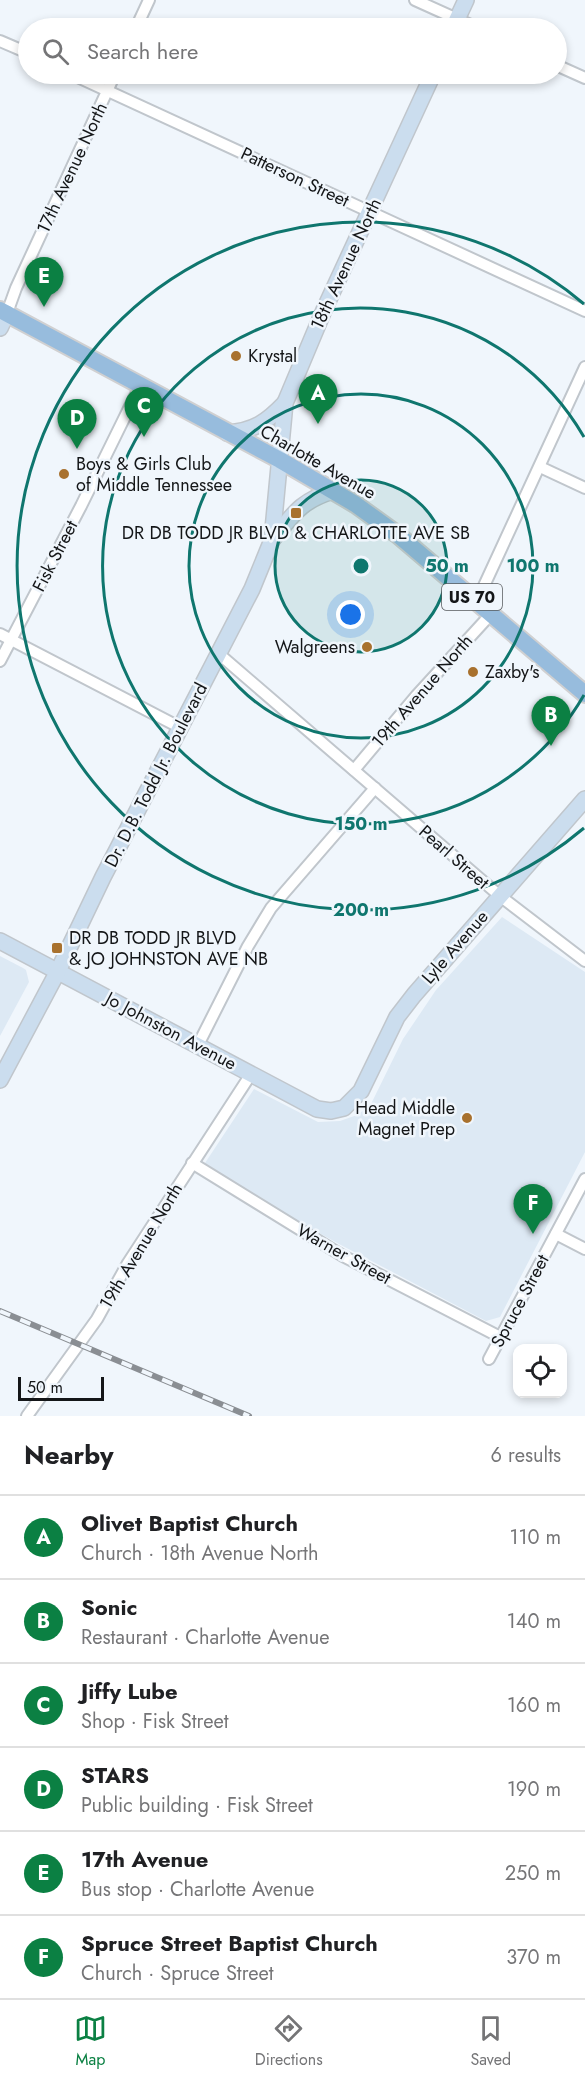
<!DOCTYPE html>
<meta charset="utf-8">
<style>
:root{--surface:#fff;--page:#f2f2f2;--text:#202124;--muted:#757577;--line:#e0e0e0;--accent:#0b8043}
body{margin:0;font-family:Jost,sans-serif;background:var(--page);color:var(--text)}
.controls{position:absolute;right:18px;bottom:18px;display:grid;overflow:hidden;border-radius:12px;box-shadow:0 3px 9px #0003}
.controls button{width:54px;height:54px;display:grid;place-items:center;padding:0;border:0;border-bottom:2px solid var(--line);background:var(--surface);color:var(--text);font:30px sans-serif}
.scale{position:absolute;left:18px;bottom:15px;width:86px;box-sizing:border-box;padding-left:6px;border:3px solid #141618;border-top:0;font-size:16px;line-height:21px;white-space:nowrap;color:#141618;-webkit-text-stroke:4px #f0f6fc;paint-order:stroke}
.you{position:absolute;left:351px;top:615px;width:21px;height:21px;margin:-15px;border:4px solid #fff;border-radius:50%;background:#1a73e8;box-shadow:0 0 0 9px #1a73e833}
.badge{display:grid;place-items:center;width:39px;height:39px;border-radius:50%;background:var(--accent);color:#fff;font-size:20px;font-weight:700}
.pin{position:absolute;translate:-50% -50px;filter:drop-shadow(0 2px 3px #0008)}
.pin::after{content:'';position:absolute;top:32px;width:21px;height:18px;background:inherit;clip-path:polygon(0 0,100% 0,50% 100%)}
.list{margin:0;padding:0;list-style:none}
h2{display:flex;justify-content:space-between;align-items:center;height:78px;margin:0;padding:0 24px;font-size:26px}
h2 small{font-size:20px;font-weight:400;color:var(--muted)}
.list li{display:grid;grid-template-columns:39px 1fr auto;gap:18px;align-items:center;box-sizing:border-box;height:84px;padding:0 24px;border-top:2px solid var(--line)}
.list b{display:block;font-size:22px;white-space:nowrap}
.list p{margin:0;font-size:20px;white-space:nowrap;color:var(--muted)}
.list em{font-size:20px;font-style:normal;color:var(--muted)}
.icon{flex:none;width:33px;height:33px;fill:none;stroke:currentColor;stroke-width:2;stroke-linecap:round;stroke-linejoin:round}
.map{position:relative;flex:none;width:585px;height:1416px;overflow:hidden}
.search{position:absolute;background:var(--surface);box-shadow:0 3px 9px #0003;left:18px;right:18px;top:18px;height:66px;display:flex;align-items:center;gap:15px;box-sizing:border-box;padding:0 21px;border-radius:33px;color:var(--muted);font-size:22px}
.sheet{height:582px;background:var(--surface)}
nav{display:flex;justify-content:space-around;align-items:center;box-sizing:border-box;height:84px;border-top:2px solid var(--line);background:var(--surface);font-size:16px;color:var(--muted)}
nav a{display:grid;justify-items:center;gap:3px}
nav .on{color:var(--accent)}
.map>svg:first-child{display:block}
.built{fill:#dde9f4}
.lines{fill:none;stroke-linecap:round;stroke-linejoin:round}
.street-casing{stroke:#c0c6cc;stroke-width:14}
.secondary-casing{stroke:#c0c6cc;stroke-width:18}
.primary-casing{stroke:#d0d0d1;stroke-width:20}
.street{stroke:#fff;stroke-width:10}
.secondary{stroke:#cbddee;stroke-width:15}
.primary{stroke:#97bcdd;stroke-width:16}
.rail-casing{stroke:#8a8e93;stroke-width:6}
.rail{stroke:#f0f6fc;stroke-width:4;stroke-dasharray:11;stroke-linecap:butt}
.ring{fill:none;stroke:#0f766e;stroke-width:3}
.poi-dot{fill:#a8712e;stroke:#f0f6fc;stroke-width:2}
.labels{text-anchor:middle;stroke-width:5;stroke-linejoin:round;paint-order:stroke}
.shield{fill:#f0f6fc;stroke:#56595c;stroke-width:1.5}
.shield-label{font-size:16px;font-weight:bold;fill:#141618}
.street-label{font-size:18px;fill:#141618;stroke:#f0f6fc}
.poi-label{font-size:18px;fill:#141618;stroke:#f0f6fc;text-anchor:start}
.centre{fill:#0f766e;stroke:#f0f6fc;stroke-width:3}
.ring-label{font-size:18px;text-anchor:middle;font-weight:bold;fill:#0f766e;stroke:#f0f6fc;stroke-width:5;stroke-linejoin:round;paint-order:stroke}
</style>
<div class="map">
<svg width="585" height="1416" viewBox="0 0 585 1416">
<rect width="100%" height="100%" fill="#f0f6fc"/>
<g class="built">
<path d="M502,917L585,972V1152L500,1317L486,1321L339,1244L269,1205L205,1163L254,1089L318,1122L340,1121L357,1115L370,1106L403,1039L436,990Z"/>
<path d="M0,956L23,968L26,970L29,982L0,1036Z"/>
</g>
<g class="lines">
<defs>
<g id="street">
<path d="M415,0L477,28"/>
<path d="M136,28L149,0"/>
<path d="M0,41L28,53"/>
<path d="M556,65L585,78"/>
<path d="M71,74L585,311"/>
<path d="M7,313L16,288L115,74"/>
<path d="M540,467L585,488"/>
<path d="M477,601L585,367"/>
<path d="M0,634L181,728"/>
<path d="M219,654L500,896L585,961"/>
<path d="M0,661L81,506L140,386"/>
<path d="M354,770L417,695L491,614"/>
<path d="M198,1045L248,946L271,908L375,788"/>
<path d="M192,1163L343,1256L500,1337"/>
<path d="M556,1234L585,1249"/>
<path d="M489,1359L585,1179"/>
<path d="M27,1416L97,1319L128,1263L251,1074"/>
</g>
<g id="secondary">
<path d="M453,28L466,0"/>
<path d="M0,328L7,313"/>
<path d="M227,433C254,431 267,422 285,403"/>
<path d="M272,540C293,515 300,501 333,491"/>
<path d="M0,941L317,1109L331,1111L344,1108L361,1091L397,1017L414,995L585,799"/>
<path d="M0,1080L58,971L103,877L252,589L272,540L285,403L324,310L433,74"/>
</g>
<path id="primary" d="M0,310L280,460L355,504L398,535L585,694"/>
</defs>
<use href="#street" class="street-casing"/>
<use href="#secondary" class="secondary-casing"/>
<use href="#primary" class="primary-casing"/>
<use href="#street" class="street"/>
<use href="#secondary" class="secondary"/>
<use href="#primary" class="primary"/>
<defs>
<path id="rail" d="M0,1311L249,1416"/>
</defs>
<use href="#rail" class="rail-casing"/>
<use href="#rail" class="rail"/>
</g>
<circle cx="361" cy="566" r="86" fill="#0f766e" fill-opacity=".12"/>
<g class="ring">
<circle cx="361" cy="566" r="86"/>
<circle cx="361" cy="566" r="172"/>
<path d="M584 695A258 258 0 1 1 584 437"/>
<path d="M584 828A344 344 0 1 1 584 304"/>
</g>
<g class="poi-dot">
<circle cx="236" cy="356" r="6"/>
<circle cx="64" cy="474" r="6"/>
<rect x="290" y="507" width="12" height="12" rx="3"/>
<circle cx="367" cy="647" r="6"/>
<circle cx="473" cy="672" r="6"/>
<rect x="51" y="942" width="12" height="12" rx="3"/>
<circle cx="467" cy="1118" r="6"/>
</g>
<g class="labels">
<rect class="shield" x="442" y="584" width="60" height="26" rx="4.5"/>
<g class="shield-label">
<text x="472" y="603">US 70</text>
</g>
<g class="street-label">
<text transform="translate(72 168) rotate(-65)" y="6">17th Avenue North</text>
<text transform="translate(295 177) rotate(25)" y="6">Patterson Street</text>
<text transform="translate(346 264) rotate(-65)" y="6">18th Avenue North</text>
<text transform="translate(318 462) rotate(30)" y="6">Charlotte Avenue</text>
<text transform="translate(55 556) rotate(-63)" y="6">Fisk Street</text>
<text transform="translate(422 691) rotate(-49)" y="6">19th Avenue North</text>
<text transform="translate(156 775) rotate(-63)" y="6">Dr. D.B. Todd Jr. Boulevard</text>
<text transform="translate(454 857) rotate(41)" y="6">Pearl Street</text>
<text transform="translate(455 947) rotate(-49)" y="6">Lyle Avenue</text>
<text transform="translate(171 1031) rotate(28)" y="6">Jo Johnston Avenue</text>
<text transform="translate(141 1246) rotate(-59)" y="6">19th Avenue North</text>
<text transform="translate(344 1254) rotate(29)" y="6">Warner Street</text>
<text transform="translate(520 1301) rotate(-62)" y="6">Spruce Street</text>
</g>
<g class="poi-label">
<text x="248" y="362">Krystal</text>
<text x="76" y="470">Boys &amp; Girls Club<tspan x="76" dy="21">of Middle Tennessee</tspan></text>
<text x="296" y="539" text-anchor="middle">DR DB TODD JR BLVD &amp; CHARLOTTE AVE SB</text>
<text x="355" y="653" text-anchor="end">Walgreens</text>
<text x="485" y="678">Zaxby's</text>
<text x="69" y="944">DR DB TODD JR BLVD<tspan x="69" dy="21">&amp; JO JOHNSTON AVE NB</tspan></text>
<text x="455" y="1114" text-anchor="end">Head Middle<tspan x="455" dy="21">Magnet Prep</tspan></text>
</g>
</g>
<circle cx="361" cy="566" r="9" class="centre"/>
<g class="ring-label">
<text x="447" y="572">50 m</text>
<text x="533" y="572">100 m</text>
<text x="361" y="830">150 m</text>
<text x="361" y="916">200 m</text>
</g>
</svg>
<div class="controls">
<button><svg class="icon" aria-label="locate" viewBox="0 0 24 24"><circle cx="12" cy="12" r="6"/><path d="M12 2v4M12 18v4M2 12h4M18 12h4"/></svg></button>
</div>
<div class="scale">50 m</div>
<div class="you"></div>
<div class="pin badge" style="left:318px;top:424px">A</div>
<div class="pin badge" style="left:551px;top:746px">B</div>
<div class="pin badge" style="left:144px;top:437px">C</div>
<div class="pin badge" style="left:77px;top:449px">D</div>
<div class="pin badge" style="left:44px;top:307px">E</div>
<div class="pin badge" style="left:533px;top:1234px">F</div>
<div class="search"><svg class="icon" aria-label="search" viewBox="0 0 24 24"><circle cx="10" cy="10" r="6"/><path d="M15 15l6 6"/></svg>Search here</div>
</div>
<section class="sheet">
<h2>Nearby<small>6 results</small></h2>
<ul class="list">
<li><span class="badge">A</span><div><b>Olivet Baptist Church</b><p>Church · 18th Avenue North</p></div><em>110 m</em></li>
<li><span class="badge">B</span><div><b>Sonic</b><p>Restaurant · Charlotte Avenue</p></div><em>140 m</em></li>
<li><span class="badge">C</span><div><b>Jiffy Lube</b><p>Shop · Fisk Street</p></div><em>160 m</em></li>
<li><span class="badge">D</span><div><b>STARS</b><p>Public building · Fisk Street</p></div><em>190 m</em></li>
<li><span class="badge">E</span><div><b>17th Avenue</b><p>Bus stop · Charlotte Avenue</p></div><em>250 m</em></li>
<li><span class="badge">F</span><div><b>Spruce Street Baptist Church</b><p>Church · Spruce Street</p></div><em>370 m</em></li>
</ul>
</section>
<nav>
<a class="on"><svg class="icon" aria-label="map" viewBox="0 0 24 24"><path d="M3 6l6-2 6 2 6-2v14l-6 2-6-2-6 2zM9 4v14M15 6v14"/></svg>Map</a>
<a><svg class="icon" aria-label="directions" viewBox="0 0 24 24"><path d="M12 3l9 9-9 9-9-9zM9 14v-3h6M13 9l2 2-2 2"/></svg>Directions</a>
<a><svg class="icon" aria-label="saved" viewBox="0 0 24 24"><path d="M7 4h10v16l-5-4-5 4z"/></svg>Saved</a>
</nav>
